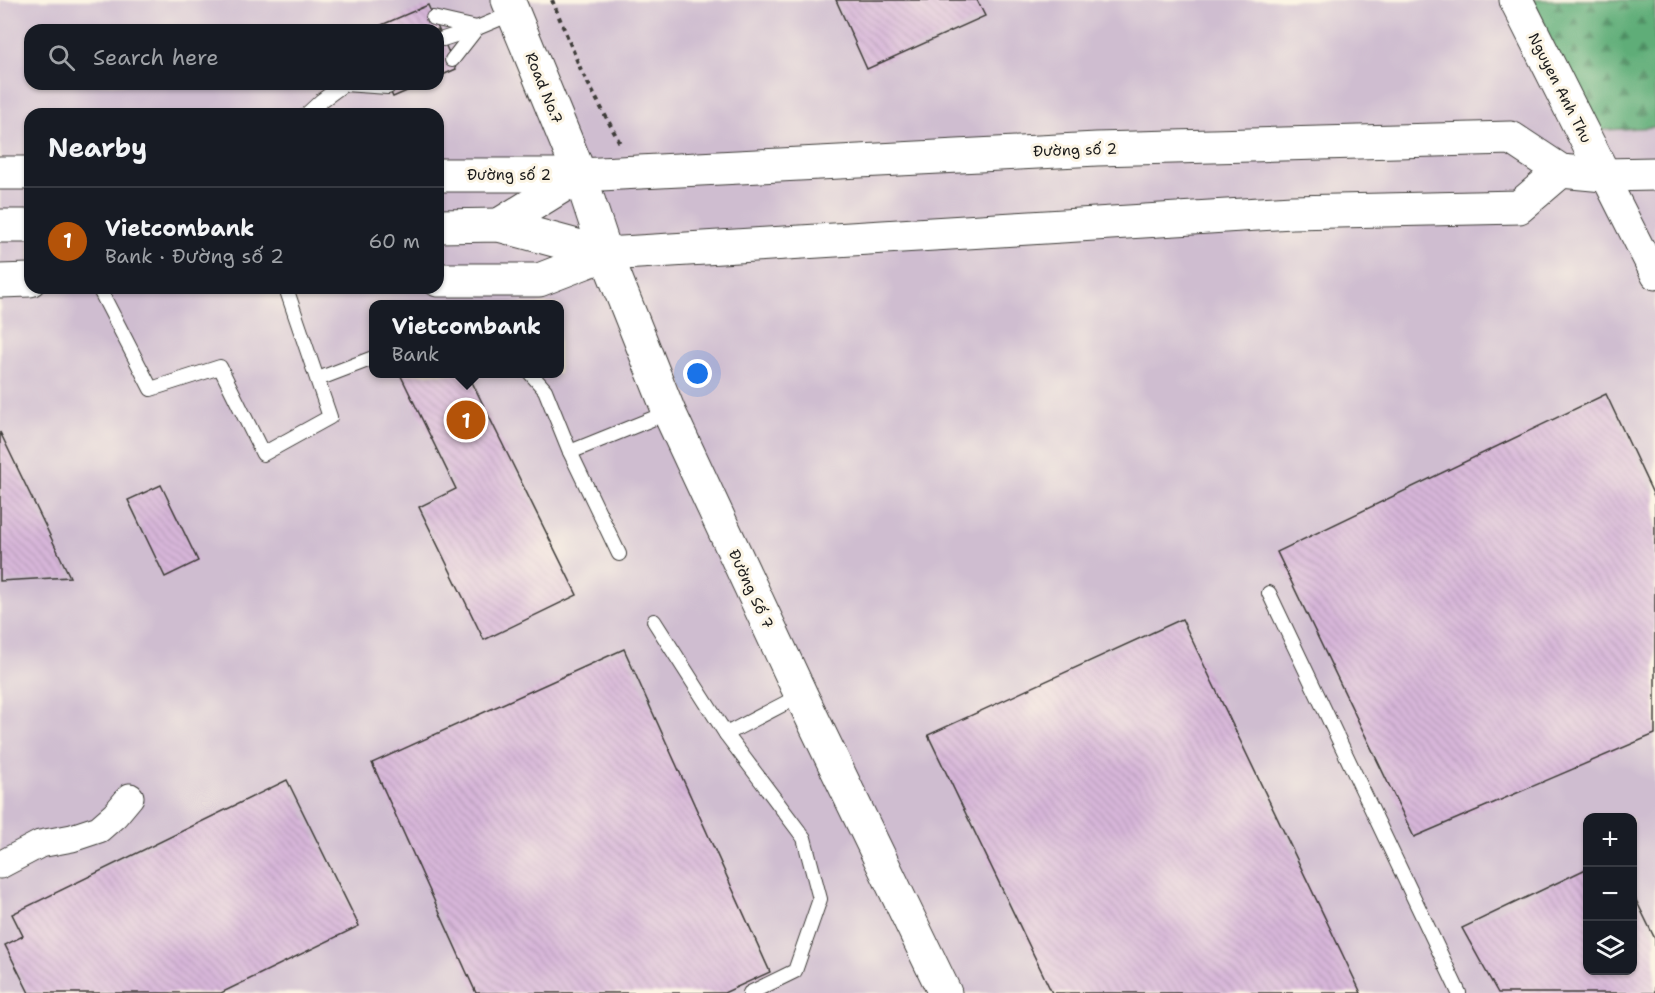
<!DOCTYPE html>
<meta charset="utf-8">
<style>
:root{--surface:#171b24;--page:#20242c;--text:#f1f3f6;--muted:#9ea1a6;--line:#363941;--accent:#b45309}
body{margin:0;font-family:"Shantell Sans",sans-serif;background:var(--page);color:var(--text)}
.controls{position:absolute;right:18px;bottom:18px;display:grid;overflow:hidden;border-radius:12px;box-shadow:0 2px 4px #0004}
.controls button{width:54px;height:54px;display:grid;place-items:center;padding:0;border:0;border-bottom:2px solid var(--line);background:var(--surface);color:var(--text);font:30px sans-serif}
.you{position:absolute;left:698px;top:374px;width:21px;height:21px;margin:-15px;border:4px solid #fff;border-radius:50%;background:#1a73e8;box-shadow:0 0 0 9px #1a73e833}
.badge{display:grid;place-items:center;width:39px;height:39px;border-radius:50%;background:var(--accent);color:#fff;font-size:20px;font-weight:700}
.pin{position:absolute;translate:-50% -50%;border:3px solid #fff;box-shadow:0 2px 6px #0006}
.popup{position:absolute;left:369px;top:300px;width:195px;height:78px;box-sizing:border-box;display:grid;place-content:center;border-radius:12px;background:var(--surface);filter:drop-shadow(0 2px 4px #0005);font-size:20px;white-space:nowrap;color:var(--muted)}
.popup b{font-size:22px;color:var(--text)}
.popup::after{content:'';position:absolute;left:50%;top:100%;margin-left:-12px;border:12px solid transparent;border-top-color:var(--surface)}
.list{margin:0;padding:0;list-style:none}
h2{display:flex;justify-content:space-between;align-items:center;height:78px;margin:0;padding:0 24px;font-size:26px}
h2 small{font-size:20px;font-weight:400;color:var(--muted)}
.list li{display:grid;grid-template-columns:39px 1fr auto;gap:18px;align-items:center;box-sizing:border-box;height:108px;padding:0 24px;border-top:2px solid var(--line)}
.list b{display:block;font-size:22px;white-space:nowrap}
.list p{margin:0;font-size:20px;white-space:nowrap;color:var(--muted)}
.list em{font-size:20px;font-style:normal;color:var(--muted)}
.icon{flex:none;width:33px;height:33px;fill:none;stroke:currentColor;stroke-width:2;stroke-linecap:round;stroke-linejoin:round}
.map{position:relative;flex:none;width:1655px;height:993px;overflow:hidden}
.search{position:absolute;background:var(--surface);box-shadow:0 2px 4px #0004;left:24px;top:24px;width:420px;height:66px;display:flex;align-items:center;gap:15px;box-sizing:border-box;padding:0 21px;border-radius:18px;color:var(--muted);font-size:22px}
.panel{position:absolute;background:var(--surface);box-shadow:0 2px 4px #0004;left:24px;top:108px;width:420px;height:186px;border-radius:18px}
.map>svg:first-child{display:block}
.industrial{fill:#cfbdd0;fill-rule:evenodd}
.forest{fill:url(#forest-firs);stroke:#3d644a;stroke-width:1.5}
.building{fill:url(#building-back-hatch)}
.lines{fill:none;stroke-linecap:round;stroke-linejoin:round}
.lane-casing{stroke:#3d3b37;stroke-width:16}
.street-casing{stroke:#3d3b37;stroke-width:29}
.secondary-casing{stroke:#3d3b37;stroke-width:35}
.path{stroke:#3d3b37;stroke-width:4;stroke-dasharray:4.5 4.5;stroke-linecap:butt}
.lane{stroke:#fff;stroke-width:14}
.street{stroke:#fff;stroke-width:27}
.secondary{stroke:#fff;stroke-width:33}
.labels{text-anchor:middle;stroke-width:6;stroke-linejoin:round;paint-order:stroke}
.street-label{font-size:15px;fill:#1c1c1c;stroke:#fcf5e5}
</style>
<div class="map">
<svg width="1655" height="993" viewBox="0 0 1655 993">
<defs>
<pattern id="forest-firs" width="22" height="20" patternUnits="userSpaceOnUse" patternTransform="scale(1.5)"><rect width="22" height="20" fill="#5ead78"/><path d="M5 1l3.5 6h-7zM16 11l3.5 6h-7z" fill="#4d8c62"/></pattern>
<pattern id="building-back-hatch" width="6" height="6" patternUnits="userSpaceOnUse" patternTransform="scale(1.5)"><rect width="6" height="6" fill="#d7b6d9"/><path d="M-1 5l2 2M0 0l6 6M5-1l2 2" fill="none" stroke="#b89cba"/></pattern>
</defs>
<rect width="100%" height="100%" fill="#fcf5e5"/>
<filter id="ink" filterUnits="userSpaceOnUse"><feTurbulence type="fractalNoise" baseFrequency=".0167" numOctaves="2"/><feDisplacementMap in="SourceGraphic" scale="12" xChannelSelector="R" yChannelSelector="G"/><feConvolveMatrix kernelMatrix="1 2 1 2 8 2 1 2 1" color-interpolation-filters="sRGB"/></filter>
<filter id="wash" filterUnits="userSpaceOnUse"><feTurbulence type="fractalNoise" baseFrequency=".008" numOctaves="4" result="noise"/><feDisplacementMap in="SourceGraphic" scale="24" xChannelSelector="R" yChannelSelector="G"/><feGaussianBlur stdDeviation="1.35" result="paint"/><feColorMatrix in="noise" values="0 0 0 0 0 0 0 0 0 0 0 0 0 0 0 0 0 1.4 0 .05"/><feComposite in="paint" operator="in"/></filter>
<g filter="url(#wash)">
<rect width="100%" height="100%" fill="#f6ead2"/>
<path class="industrial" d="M0,0H1655V993H0ZM30,30H438V84H30ZM30,114H438V288H30ZM373,304H559V374H373ZM1588,818H1632V970H1588Z"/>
<path class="forest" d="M1533,0H1655V127L1589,131Z"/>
<g id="blocks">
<g class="building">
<path d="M836,0H977L985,16L867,69Z"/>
<path d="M428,5L456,69L438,77V30H370Z"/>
<path d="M387,84H423L393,97Z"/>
<path d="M400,374H468L577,595L484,640L419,507L456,489Z"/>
<path d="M1606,394L1655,498V734L1414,837L1277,552Z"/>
<path d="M0,432L70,577L0,581Z"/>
<path d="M161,485L198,561L165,577L128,500Z"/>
<path d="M1182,619L1361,993H1052L928,735Z"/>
<path d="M624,649L770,972L724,993H476L372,763Z"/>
<path d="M287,780L359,926L221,993H29L5,945L23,936L12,914Z"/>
<path d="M1588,868V970H1632V892L1655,939V993H1498L1462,928Z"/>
</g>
</g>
</g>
<g filter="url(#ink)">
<use href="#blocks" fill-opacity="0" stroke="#3d3b37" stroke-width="1.5"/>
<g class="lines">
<defs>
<g id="lane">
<path d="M433,18L477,28L452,60"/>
<path d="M443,39L477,28L513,13"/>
<path d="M344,84L388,87"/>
<path d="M307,114L321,101L344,84"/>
<path d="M99,288L151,389L220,367L263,454L330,417L286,288"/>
<path d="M531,374L545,390L570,452"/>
<path d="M318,379L373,358"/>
<path d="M619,554L570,452L669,412"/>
<path d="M1269,593L1459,993"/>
<path d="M654,621L726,734"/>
<path d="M750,993L795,971L820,899L804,838L726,734L801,695"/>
</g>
<g id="street">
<path d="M1604,175L1655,276"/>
<path d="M0,865L40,844L72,838L99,829L115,815L130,797"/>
</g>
<g id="secondary">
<path d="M508,0L580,175L606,254L669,412L801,695L945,993"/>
<path d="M1516,0L1604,175"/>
<path d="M0,173H30"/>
<path d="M438,175H580L1097,149L1511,138L1561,171L1604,175L1655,174"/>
<path d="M499,225L580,175"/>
<path d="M0,226H30"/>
<path d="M438,226L499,225L606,254"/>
<path d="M438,280H539L606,254L1292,212L1519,207L1561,171"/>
<path d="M0,281L30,280"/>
</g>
</defs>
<use href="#lane" class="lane-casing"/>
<use href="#street" class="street-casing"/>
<use href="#secondary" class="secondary-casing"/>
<path class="path" d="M552,0L581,70L621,145"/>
<use href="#lane" class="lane"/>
<use href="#street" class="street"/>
<use href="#secondary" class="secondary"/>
</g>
</g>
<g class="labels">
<g class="street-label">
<text transform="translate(544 88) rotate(68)" y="5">Road No.7</text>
<text transform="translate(1560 88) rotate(63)" y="5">Nguyen Anh Thu</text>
<text transform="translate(1075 150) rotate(-2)" y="5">Đường số 2</text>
<text x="509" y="180">Đường số 2</text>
<text transform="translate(751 589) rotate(65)" y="5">Đường Số 7</text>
</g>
</g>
</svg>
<div class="controls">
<button>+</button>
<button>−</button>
<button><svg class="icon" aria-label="layers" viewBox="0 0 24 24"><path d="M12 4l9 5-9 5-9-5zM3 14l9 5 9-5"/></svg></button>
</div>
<div class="you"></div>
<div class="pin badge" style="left:466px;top:420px">1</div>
<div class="popup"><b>Vietcombank</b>Bank</div>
<div class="search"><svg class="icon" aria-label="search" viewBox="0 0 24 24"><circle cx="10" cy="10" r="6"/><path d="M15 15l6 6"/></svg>Search here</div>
<section class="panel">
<h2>Nearby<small></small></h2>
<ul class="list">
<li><span class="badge">1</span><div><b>Vietcombank</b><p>Bank · Đường số 2</p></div><em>60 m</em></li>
</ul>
</section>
</div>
